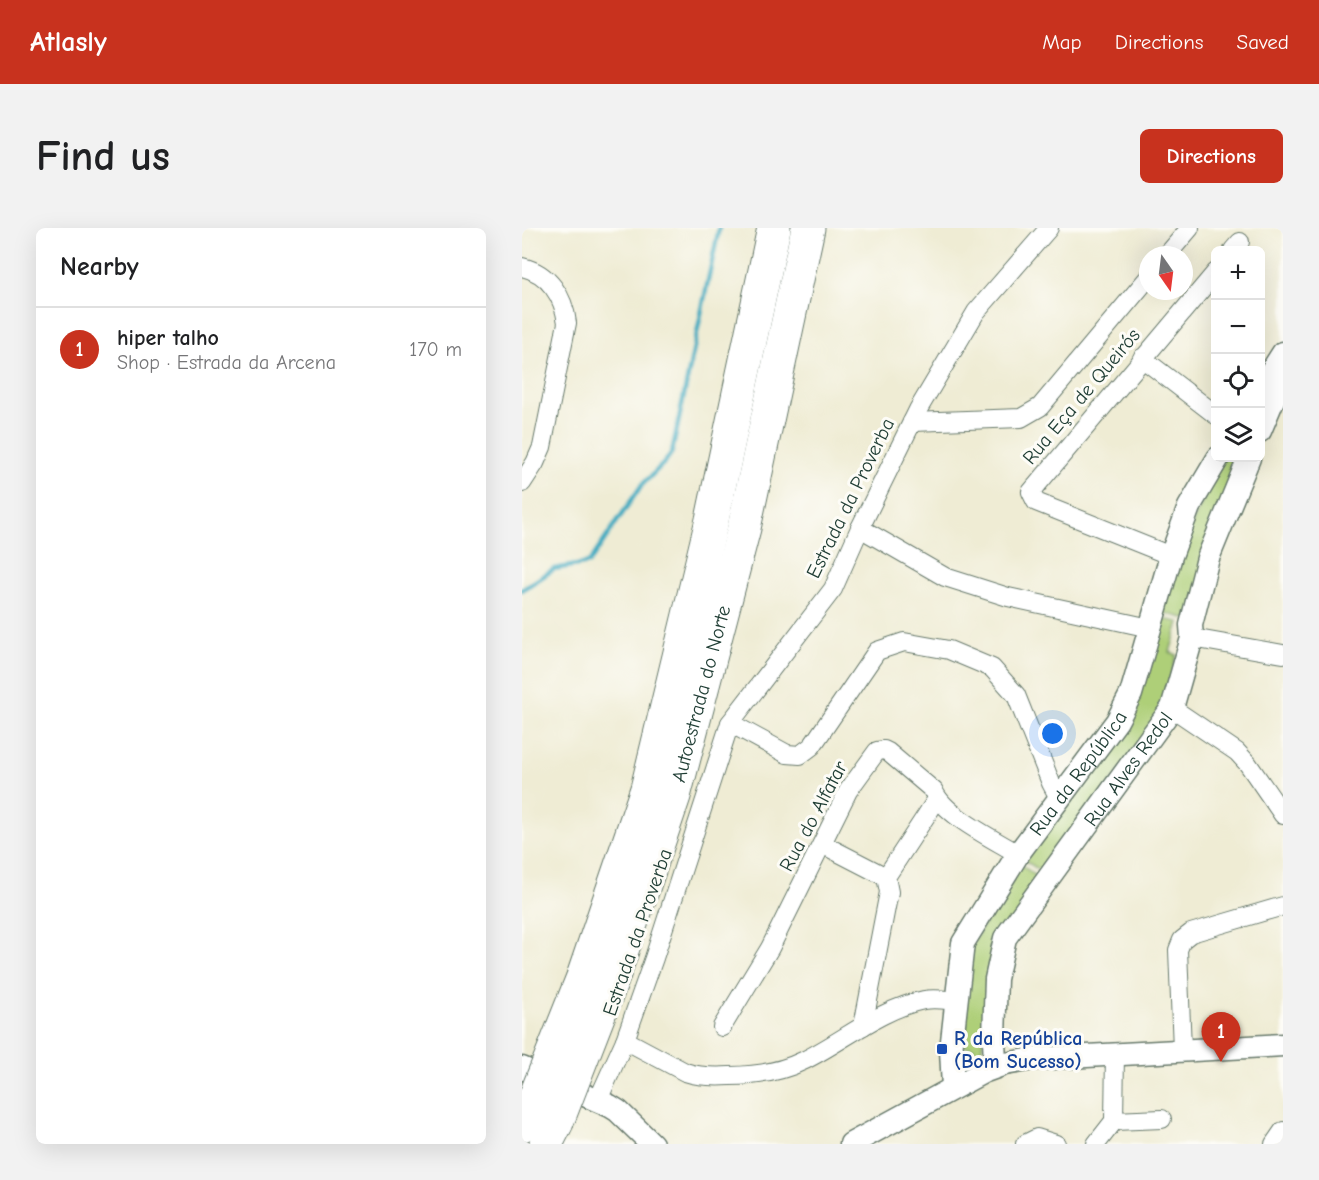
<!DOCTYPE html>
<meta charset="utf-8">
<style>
:root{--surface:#fff;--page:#f2f2f2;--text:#202124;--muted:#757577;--line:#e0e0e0;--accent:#c8321e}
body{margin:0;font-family:"Comic Neue",sans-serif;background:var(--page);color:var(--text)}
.controls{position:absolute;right:18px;top:18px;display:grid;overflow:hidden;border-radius:9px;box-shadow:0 6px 24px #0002}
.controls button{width:54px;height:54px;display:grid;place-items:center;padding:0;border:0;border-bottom:2px solid var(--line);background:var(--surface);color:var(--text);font:30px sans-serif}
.compass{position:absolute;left:617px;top:18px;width:54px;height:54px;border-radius:50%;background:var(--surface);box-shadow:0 6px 24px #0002;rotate:166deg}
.you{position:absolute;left:531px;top:506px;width:21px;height:21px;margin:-15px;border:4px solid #fff;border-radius:50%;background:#1a73e8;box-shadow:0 0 0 9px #1a73e833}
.badge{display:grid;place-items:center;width:39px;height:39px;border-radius:50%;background:var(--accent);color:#fff;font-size:20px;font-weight:700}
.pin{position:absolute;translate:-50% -50px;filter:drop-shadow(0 2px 3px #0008)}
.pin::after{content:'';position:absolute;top:32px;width:21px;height:18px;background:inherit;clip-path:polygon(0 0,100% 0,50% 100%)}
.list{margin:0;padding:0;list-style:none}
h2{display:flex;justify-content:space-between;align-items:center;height:78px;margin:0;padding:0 24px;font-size:26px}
h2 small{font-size:20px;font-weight:400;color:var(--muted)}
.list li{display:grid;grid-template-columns:39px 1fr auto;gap:18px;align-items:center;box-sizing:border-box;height:84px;padding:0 24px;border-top:2px solid var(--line)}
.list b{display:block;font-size:22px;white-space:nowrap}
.list p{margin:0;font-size:20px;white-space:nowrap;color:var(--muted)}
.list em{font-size:20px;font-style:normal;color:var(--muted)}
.icon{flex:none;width:33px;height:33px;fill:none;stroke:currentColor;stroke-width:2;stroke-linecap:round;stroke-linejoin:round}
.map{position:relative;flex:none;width:761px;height:916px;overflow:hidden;border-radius:9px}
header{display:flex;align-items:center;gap:36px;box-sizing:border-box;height:84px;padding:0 30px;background:var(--accent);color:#fff}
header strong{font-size:28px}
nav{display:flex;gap:33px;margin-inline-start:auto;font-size:21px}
.intro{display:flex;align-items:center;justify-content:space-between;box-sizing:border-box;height:144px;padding:0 36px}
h1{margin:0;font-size:42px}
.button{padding:15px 27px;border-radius:9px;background:var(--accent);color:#fff;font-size:21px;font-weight:700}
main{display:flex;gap:36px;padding:0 36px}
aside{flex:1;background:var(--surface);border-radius:9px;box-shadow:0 6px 24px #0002}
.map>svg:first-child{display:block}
.green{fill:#aecf78;stroke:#668656;stroke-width:1.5}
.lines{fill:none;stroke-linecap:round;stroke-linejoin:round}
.stream{stroke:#42acc1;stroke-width:4.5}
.minor-casing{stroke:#687a6c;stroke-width:20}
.tertiary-casing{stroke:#687a6c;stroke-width:25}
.motorway-casing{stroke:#687a6c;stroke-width:35}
.minor{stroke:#fff;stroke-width:18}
.tertiary{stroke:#fff;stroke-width:22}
.motorway{stroke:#fff;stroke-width:33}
.motorway-bridge-casing{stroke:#687a6c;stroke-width:35;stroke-linecap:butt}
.motorway-bridge{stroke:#fff;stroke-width:33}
.transit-dot{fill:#1a4fb4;stroke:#fdfcf7;stroke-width:2}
.labels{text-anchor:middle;stroke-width:6;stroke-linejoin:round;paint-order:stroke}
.street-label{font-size:20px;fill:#1f3d34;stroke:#fdfcf7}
.transit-label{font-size:20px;font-weight:bold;fill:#164399;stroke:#fdfcf7;text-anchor:start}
</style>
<header>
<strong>Atlasly</strong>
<nav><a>Map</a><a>Directions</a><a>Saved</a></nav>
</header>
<div class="intro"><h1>Find us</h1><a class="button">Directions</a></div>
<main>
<aside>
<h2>Nearby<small></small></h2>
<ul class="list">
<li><span class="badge">1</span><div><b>hiper talho</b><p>Shop · Estrada da Arcena</p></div><em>170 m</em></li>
</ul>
</aside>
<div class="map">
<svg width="761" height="916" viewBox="0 0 761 916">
<rect width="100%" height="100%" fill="#fdfcf7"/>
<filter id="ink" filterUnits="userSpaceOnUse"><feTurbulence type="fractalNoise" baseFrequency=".0167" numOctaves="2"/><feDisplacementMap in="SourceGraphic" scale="12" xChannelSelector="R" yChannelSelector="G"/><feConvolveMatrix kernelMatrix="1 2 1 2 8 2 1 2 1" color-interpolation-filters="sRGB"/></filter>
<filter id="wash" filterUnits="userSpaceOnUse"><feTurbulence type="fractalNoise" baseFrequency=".008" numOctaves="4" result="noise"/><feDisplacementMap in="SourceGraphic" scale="24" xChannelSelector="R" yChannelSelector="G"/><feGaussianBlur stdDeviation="1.35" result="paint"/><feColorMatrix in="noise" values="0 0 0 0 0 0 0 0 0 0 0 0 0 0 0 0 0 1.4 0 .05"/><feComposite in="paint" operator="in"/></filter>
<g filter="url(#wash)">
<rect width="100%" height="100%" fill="#efecd4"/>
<g class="green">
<path d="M701,230H723L666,391L638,384L663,311Z"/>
<path d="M636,390L657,394L648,424L655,427L636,491L522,645L500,631L601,493Z"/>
<path d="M497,635L515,649L465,772L459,830H450L452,820L441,818L442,806L436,804L443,729Z"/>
</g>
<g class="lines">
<path class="stream" d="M0,362L32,341L67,335L119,258L143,234L150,224L197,0"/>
</g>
</g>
<g filter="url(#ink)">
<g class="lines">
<defs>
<g id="minor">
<path d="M711,22L718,14"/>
<path d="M645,27L668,0"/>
<path d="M0,39C27,45 42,69 45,95L20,219L13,235L0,255"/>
<path d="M620,130L694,187"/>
<path d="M390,194L499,190L518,179L626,50"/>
<path d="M338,300L423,349L486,369L628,400"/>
<path d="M649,328L514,274L509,264L694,44"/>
<path d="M670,410L761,426"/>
<path d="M650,480L715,524L726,536L761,587"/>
<path d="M208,495L265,526L278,527L290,518L355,423L382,414L427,422L470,440L494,467L529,555L537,570"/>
<path d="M300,616L364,649"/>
<path d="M341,798L367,664L364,649L415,571"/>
<path d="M200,799L248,720L326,563L355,523L362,522L366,524L412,563C423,588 472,611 496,626"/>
<path d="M103,812L163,844C178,849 192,849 208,848C235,848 259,844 283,832C323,812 358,781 402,772C413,770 424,772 434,773"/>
<path d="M660,821L656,722L660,712L669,705L761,678"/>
<path d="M76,872L103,812L132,730L208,495L311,361L338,300L397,180L454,84L527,0"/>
<path d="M592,893L640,891"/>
<path d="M503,916L515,910L534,916"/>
<path d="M574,916L592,893L593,825"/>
<path d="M752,916L761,903"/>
</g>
<g id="tertiary">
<path d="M738,161L761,125"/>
<path d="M738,203L761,148"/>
<path id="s1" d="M473,839L472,809L474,751L483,710L650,480L670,410L669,397L686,330L727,230"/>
<path d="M0,840L88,878L96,883L130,916"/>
<path id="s2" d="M431,859L429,822L441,715L496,626L595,493L609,466L649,328L667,279L696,230"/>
<path d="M329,916L461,844L483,836L511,831L761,817"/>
</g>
<g id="motorway">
<path d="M61,749L125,561L190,292L252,0"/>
<path id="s3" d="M89,755L152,568L222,300L286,0"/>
<path d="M0,897L10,877"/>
<path d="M24,916L35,894"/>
</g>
</defs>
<use href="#minor" class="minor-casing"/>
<use href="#tertiary" class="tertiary-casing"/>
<use href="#motorway" class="motorway-casing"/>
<use href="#minor" class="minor"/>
<use href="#tertiary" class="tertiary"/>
<use href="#motorway" class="motorway"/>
<defs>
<g id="motorway-bridge">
<path d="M10,877L61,749"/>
<path d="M35,894L89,755"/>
</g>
</defs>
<use href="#motorway-bridge" class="motorway-bridge-casing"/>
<use href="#motorway-bridge" class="motorway-bridge"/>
</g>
</g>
<rect class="transit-dot" x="414" y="815" width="12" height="12" rx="3"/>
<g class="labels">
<g class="street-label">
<text transform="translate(559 168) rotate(-50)" y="7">Rua Eça de Queirós</text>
<text transform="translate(328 270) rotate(-64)" y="7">Estrada da Proverba</text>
<text dy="7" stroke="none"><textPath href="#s3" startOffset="303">Autoestrada do Norte</textPath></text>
<text dy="7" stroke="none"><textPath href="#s1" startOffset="339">Rua Alves Redol</textPath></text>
<text dy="7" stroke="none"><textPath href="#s2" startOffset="350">Rua da República</textPath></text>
<text transform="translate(291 588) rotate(-62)" y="7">Rua do Alfatar</text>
<text transform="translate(115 704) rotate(-71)" y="7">Estrada da Proverba</text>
</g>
<g class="transit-label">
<text x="432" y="817">R da República<tspan x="432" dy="23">(Bom Sucesso)</tspan></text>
</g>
</g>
</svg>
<div class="controls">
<button>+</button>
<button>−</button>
<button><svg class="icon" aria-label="locate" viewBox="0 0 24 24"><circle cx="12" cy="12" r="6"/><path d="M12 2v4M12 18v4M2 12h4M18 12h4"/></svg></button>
<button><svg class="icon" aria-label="layers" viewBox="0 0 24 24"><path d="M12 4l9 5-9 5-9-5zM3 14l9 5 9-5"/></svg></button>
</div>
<svg class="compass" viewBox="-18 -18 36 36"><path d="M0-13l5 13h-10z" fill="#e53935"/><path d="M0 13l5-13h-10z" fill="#757577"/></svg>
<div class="you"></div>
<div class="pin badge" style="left:699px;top:834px">1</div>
</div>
</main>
